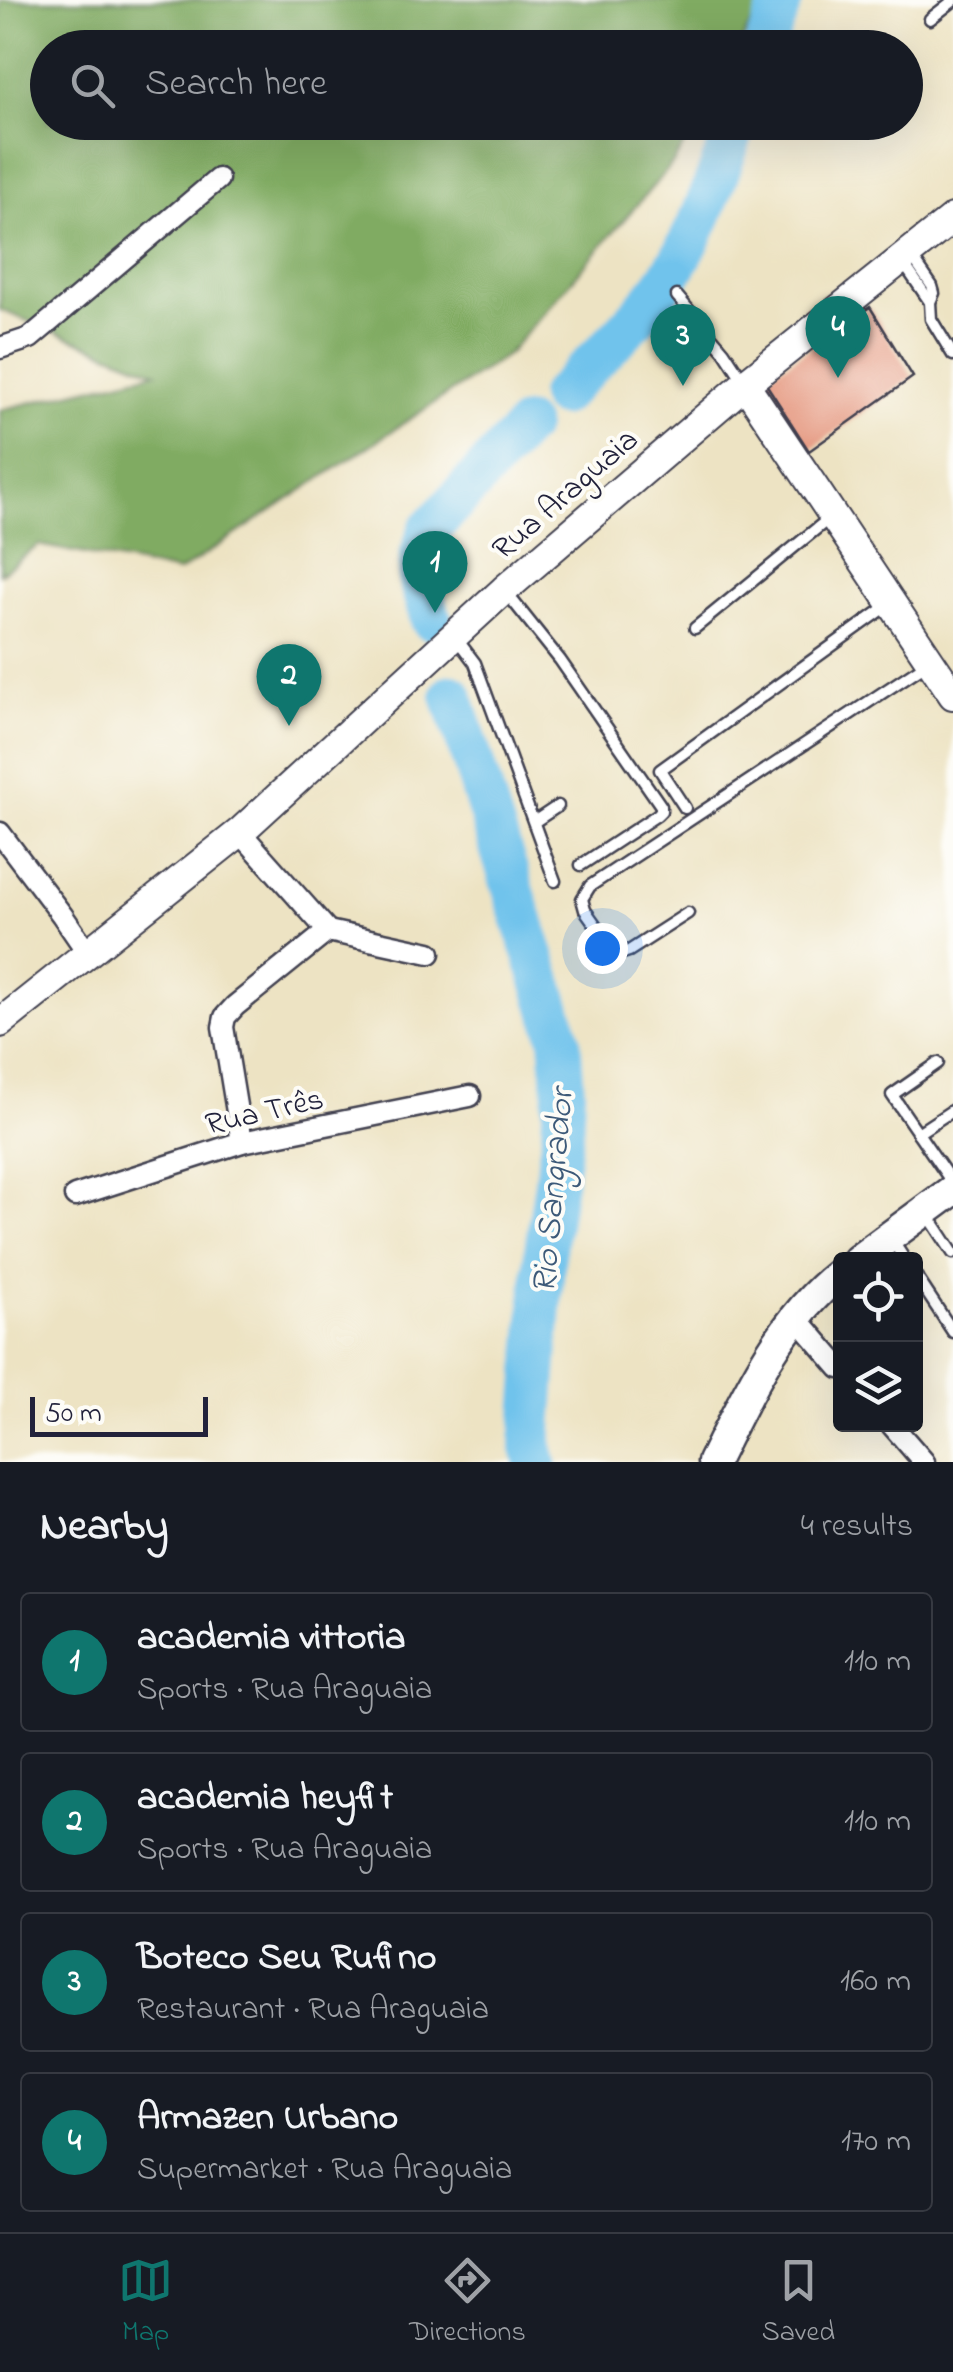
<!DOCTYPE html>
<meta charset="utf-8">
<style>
:root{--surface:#171b24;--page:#20242c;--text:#f1f3f6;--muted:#9ea1a6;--line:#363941;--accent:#0f766e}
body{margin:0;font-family:"Indie Flower",sans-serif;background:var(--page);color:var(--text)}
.controls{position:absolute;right:30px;bottom:30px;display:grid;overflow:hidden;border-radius:10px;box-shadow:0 10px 40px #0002}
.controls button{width:90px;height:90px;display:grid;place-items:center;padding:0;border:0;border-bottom:2px solid var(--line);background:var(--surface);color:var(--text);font:50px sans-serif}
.scale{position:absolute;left:30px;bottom:25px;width:178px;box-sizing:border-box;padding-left:10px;border:5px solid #22223b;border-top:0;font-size:28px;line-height:35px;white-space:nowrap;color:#22223b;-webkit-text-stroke:8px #fdfcf7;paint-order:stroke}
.you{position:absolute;left:602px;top:948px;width:35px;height:35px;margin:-25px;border:8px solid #fff;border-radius:50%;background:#1a73e8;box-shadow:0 0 0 15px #1a73e833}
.badge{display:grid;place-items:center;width:65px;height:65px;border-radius:50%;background:var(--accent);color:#fff;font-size:32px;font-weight:700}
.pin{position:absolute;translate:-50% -82px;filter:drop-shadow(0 2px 5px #0008)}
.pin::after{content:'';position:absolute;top:52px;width:35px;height:30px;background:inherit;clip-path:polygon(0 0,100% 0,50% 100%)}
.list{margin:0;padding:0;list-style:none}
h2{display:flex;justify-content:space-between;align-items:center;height:130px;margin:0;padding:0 40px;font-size:42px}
h2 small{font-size:32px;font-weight:400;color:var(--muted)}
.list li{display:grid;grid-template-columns:65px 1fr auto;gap:30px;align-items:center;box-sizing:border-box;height:140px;margin:0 20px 20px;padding:0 20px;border:2px solid var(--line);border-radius:10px}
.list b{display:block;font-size:38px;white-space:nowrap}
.list p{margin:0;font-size:32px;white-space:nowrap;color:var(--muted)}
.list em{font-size:32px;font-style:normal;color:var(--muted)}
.icon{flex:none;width:55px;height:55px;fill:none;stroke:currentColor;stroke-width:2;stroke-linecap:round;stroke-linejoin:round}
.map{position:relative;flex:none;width:953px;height:1462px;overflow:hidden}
.search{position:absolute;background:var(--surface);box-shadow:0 10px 40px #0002;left:30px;right:30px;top:30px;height:110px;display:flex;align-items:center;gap:25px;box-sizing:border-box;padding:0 35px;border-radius:55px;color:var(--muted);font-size:38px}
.sheet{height:770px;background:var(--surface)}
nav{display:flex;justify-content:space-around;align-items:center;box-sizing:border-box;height:140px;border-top:2px solid var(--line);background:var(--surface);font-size:28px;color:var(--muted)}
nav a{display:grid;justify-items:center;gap:5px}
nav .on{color:var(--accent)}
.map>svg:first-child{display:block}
.forest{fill:#80ab62;stroke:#51664e;stroke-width:2.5}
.water{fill:#6fc3ec;stroke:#487294;stroke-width:2.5}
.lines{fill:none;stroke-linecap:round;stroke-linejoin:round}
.river{stroke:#6fc3ec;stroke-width:42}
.building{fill:#e69c85}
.lane-casing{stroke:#403f4f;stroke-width:15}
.street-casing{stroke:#403f4f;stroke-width:25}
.secondary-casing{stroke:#403f4f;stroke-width:32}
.primary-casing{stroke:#403f4f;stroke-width:35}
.lane{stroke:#fff;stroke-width:10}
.street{stroke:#fff;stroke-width:20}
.secondary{stroke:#fff;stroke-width:28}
.primary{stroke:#fff;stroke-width:30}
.labels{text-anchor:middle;stroke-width:8;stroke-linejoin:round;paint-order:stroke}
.street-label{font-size:32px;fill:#22223b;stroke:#fdfcf7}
.water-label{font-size:35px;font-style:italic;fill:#3d5a79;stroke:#fdfcf7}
</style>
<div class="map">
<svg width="953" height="1462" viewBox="0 0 953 1462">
<rect width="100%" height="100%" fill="#fdfcf7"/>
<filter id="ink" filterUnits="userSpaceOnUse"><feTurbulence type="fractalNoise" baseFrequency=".01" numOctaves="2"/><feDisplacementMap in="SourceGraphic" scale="20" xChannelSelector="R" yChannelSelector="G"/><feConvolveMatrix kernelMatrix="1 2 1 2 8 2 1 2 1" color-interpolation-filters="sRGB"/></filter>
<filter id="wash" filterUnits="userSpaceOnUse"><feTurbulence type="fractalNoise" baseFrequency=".0048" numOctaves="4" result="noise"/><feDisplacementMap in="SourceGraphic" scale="40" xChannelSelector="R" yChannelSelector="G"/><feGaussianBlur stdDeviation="2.25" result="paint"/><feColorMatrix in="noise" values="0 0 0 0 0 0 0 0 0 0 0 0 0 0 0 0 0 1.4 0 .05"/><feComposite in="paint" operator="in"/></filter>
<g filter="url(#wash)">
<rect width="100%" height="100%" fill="#ede3c3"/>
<path class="forest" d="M0,0H765L738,47L48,48V122L696,123L674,162L508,354L179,572L39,545L0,574V410L156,372L0,310Z"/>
<path class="water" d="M538,1347L541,1425L547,1462H524C517,1423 529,1385 538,1347Z"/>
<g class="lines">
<g class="river">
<path d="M764,48L782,0"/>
<path d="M560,396C596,359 640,319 669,277C700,230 717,175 737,122"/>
<path d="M431,620L419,580L420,556L429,530L526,426"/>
<path d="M452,695L560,1038L564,1092L562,1135L545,1250L531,1444L536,1462"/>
</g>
</g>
<g id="blocks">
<path class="building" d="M870,307L913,377L809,451L763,379Z"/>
</g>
</g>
<g filter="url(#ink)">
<use href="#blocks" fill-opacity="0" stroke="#403f4f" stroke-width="2.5"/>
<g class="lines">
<defs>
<g id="lane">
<path d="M930,19L953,1"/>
<path d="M910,254L932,286L934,293L930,302L931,319L953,355"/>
<path d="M902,261L930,302"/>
<path d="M677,296L724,351L745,383"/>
<path d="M505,591L560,660L661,806V811L657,815L581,865"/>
<path d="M695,628L832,516"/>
<path d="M456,638L475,663L555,881"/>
<path d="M685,808L660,770L890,604"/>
<path d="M534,822L558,806"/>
<path d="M688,913L629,951L617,955L585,910L582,899L590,886L929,662"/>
<path d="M938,1063L892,1095L953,1184"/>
<path d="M918,1133L953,1110"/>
<path d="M928,1215L953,1253"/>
<path d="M892,1240L905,1260"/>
<path d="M916,1276L953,1332"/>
</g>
<g id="street">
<path d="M0,348L30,338L218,179"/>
<path d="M240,832L328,931"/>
<path d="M0,833L62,915L88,953"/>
<path d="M242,1142L223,1027L225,1017L235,1006L328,931L430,953"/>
<path d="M75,1196L242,1142L470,1096"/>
<path d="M797,1318L840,1368"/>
<path d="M891,1424L924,1462"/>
</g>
<g id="secondary">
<path d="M745,384L953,695"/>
<path d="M0,1023L240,832L504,590L745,384L953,218"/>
</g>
<g id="primary">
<path d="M858,1260L953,1190"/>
<path d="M713,1462C746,1395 780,1320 840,1273"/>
</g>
</defs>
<use href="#lane" class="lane-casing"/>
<use href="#street" class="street-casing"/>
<use href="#secondary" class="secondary-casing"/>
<use href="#primary" class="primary-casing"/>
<use href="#lane" class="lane"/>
<use href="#street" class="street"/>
<use href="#secondary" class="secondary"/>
<use href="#primary" class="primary"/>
</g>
</g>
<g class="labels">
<g class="street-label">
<text transform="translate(564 493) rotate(-41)" y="11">Rua Araguaia</text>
<text transform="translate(264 1110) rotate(-13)" y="11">Rua Três</text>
</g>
<g class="water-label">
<text transform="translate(551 1191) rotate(-85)" y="12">Rio Sangrador</text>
</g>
</g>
</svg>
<div class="controls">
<button><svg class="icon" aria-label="locate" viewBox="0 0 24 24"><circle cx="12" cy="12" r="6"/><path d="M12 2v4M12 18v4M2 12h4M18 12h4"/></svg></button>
<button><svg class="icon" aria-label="layers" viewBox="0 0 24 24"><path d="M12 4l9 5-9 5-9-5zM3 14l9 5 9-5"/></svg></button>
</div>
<div class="scale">50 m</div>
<div class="you"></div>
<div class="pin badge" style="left:435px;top:613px">1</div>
<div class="pin badge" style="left:289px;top:726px">2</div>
<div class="pin badge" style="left:683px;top:386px">3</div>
<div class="pin badge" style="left:838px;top:378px">4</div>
<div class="search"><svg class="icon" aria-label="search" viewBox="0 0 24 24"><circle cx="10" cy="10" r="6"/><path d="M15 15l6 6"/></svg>Search here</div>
</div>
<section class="sheet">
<h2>Nearby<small>4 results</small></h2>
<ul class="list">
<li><span class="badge">1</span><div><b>academia vittoria</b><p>Sports · Rua Araguaia</p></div><em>110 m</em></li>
<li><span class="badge">2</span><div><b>academia heyfit</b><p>Sports · Rua Araguaia</p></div><em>110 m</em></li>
<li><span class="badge">3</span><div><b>Boteco Seu Rufino</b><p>Restaurant · Rua Araguaia</p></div><em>160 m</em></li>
<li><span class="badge">4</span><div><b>Armazen Urbano</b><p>Supermarket · Rua Araguaia</p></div><em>170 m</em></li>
</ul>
</section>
<nav>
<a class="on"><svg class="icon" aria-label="map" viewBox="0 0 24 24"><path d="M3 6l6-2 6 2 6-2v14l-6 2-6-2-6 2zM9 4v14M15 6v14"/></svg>Map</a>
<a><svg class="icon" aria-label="directions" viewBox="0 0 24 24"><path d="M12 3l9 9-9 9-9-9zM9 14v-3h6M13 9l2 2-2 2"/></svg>Directions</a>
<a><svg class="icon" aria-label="saved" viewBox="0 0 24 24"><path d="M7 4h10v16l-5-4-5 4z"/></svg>Saved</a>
</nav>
